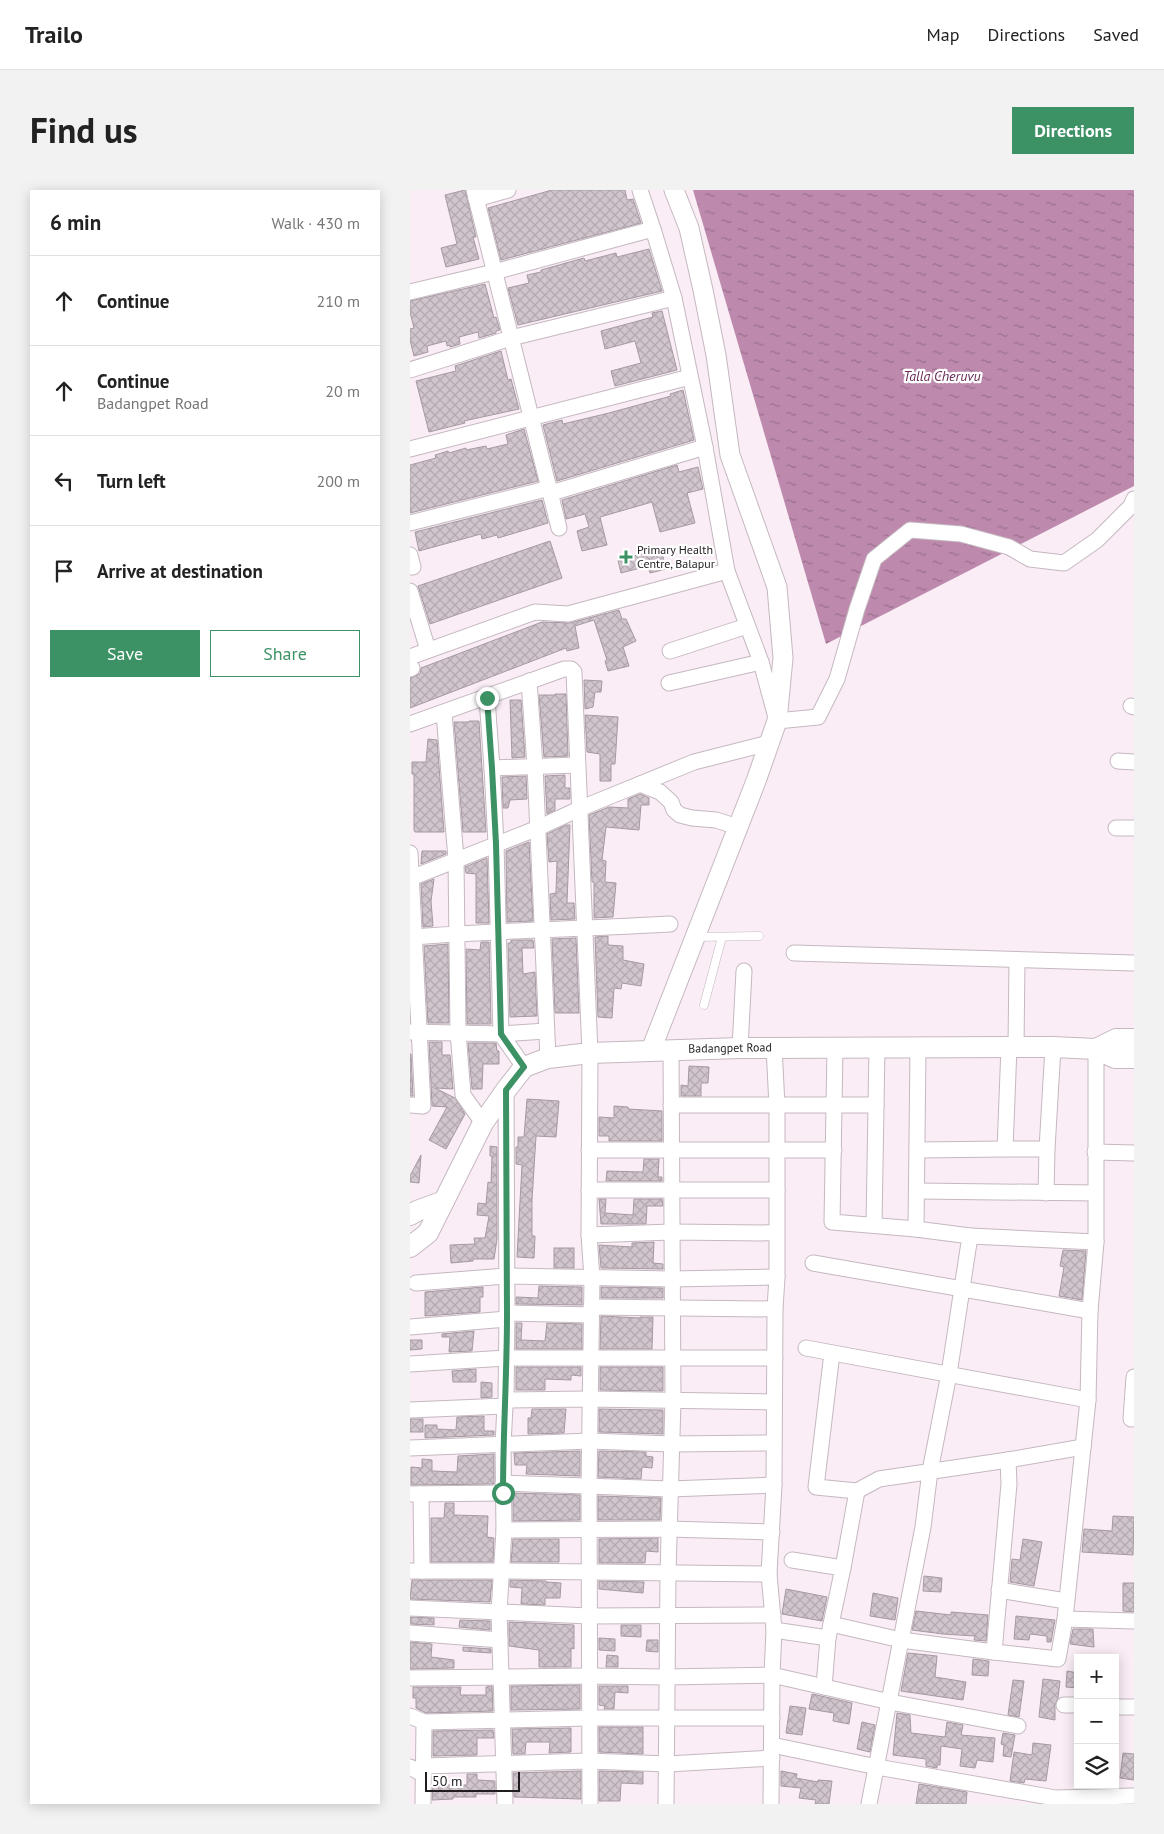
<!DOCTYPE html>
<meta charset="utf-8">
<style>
:root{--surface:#fff;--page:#f2f2f2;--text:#222;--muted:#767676;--line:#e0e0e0;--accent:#3c9265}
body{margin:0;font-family:"PT Sans",sans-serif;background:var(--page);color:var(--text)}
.controls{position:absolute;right:15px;bottom:15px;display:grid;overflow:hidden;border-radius:0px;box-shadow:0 2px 12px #0003}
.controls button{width:45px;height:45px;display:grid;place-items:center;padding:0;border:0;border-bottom:1px solid var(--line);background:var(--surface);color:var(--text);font:25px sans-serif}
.scale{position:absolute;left:15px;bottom:12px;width:95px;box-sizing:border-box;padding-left:5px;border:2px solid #201c1f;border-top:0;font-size:14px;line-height:18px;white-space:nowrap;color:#201c1f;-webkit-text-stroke:4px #fff;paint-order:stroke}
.stop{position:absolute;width:15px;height:15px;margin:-11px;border:4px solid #3c9265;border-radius:50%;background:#fff}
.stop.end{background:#3c9265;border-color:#fff;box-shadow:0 1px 5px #0008}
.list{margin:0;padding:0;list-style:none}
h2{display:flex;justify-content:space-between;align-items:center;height:65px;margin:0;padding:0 20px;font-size:21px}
h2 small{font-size:16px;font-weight:400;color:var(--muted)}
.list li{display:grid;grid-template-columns:32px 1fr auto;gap:15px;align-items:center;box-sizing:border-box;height:90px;padding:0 20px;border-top:1px solid var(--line)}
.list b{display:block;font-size:19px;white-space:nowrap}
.list p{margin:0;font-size:16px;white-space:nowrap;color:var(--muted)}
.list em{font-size:16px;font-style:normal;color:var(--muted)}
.actions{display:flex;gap:10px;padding:15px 20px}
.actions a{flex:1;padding:11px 0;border:1px solid var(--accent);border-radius:0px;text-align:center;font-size:18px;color:var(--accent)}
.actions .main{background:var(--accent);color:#fff}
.icon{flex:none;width:28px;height:28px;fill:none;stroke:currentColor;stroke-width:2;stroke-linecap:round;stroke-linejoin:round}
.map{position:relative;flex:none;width:724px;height:1614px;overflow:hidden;border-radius:0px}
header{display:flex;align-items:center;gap:30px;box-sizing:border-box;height:70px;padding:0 25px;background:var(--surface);border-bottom:1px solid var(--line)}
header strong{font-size:24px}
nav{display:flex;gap:28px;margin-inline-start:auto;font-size:18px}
.intro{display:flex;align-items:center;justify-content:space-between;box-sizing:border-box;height:120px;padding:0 30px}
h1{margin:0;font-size:35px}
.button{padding:12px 22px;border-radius:0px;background:var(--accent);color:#fff;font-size:18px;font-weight:700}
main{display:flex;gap:30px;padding:0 30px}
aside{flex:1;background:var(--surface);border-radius:0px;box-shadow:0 2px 12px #0003}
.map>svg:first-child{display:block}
.water{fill:url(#water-ripples)}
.building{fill:url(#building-cross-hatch);stroke:#a69aa2}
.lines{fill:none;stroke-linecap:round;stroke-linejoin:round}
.service-casing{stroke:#c5b8c0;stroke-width:9}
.minor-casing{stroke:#c5b8c0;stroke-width:17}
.tertiary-casing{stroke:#c5b8c0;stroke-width:21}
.secondary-casing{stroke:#c5b8c0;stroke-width:22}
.service{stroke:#fff;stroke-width:8}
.minor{stroke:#fff;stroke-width:15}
.tertiary{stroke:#fff;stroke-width:19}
.secondary{stroke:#fff;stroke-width:20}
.route{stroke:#3c9265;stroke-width:6}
.poi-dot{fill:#3c9265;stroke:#fff;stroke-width:2}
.labels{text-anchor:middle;stroke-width:4.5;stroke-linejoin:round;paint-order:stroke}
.poi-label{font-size:12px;fill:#201c1f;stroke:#fff;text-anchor:start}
.street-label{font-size:12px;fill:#201c1f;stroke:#fff}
.water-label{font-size:14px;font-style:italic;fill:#6b2c5b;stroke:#fff}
</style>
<header>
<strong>Trailo</strong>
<nav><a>Map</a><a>Directions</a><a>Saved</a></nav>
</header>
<div class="intro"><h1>Find us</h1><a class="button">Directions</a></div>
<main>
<aside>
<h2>6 min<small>Walk · 430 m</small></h2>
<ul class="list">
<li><svg class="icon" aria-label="ahead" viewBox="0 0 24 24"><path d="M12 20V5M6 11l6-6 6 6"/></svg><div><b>Continue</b></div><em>210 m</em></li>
<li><svg class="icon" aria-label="ahead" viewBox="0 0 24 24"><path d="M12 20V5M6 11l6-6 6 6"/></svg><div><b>Continue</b><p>Badangpet Road</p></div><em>20 m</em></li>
<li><svg class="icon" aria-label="left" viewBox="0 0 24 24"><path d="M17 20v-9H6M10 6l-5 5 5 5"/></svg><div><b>Turn left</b></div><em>200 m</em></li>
<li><svg class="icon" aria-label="arrive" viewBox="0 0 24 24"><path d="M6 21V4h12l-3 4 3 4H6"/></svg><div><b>Arrive at destination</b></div></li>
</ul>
<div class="actions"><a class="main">Save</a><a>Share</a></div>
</aside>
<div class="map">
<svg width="724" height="1614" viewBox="0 0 724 1614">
<defs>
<pattern id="water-ripples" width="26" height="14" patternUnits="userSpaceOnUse" patternTransform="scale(1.25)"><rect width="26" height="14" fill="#bd8aad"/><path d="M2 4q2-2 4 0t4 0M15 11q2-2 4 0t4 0" fill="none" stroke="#99708c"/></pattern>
<pattern id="building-cross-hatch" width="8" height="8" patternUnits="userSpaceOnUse" patternTransform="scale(1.25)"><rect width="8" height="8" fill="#d1c5cd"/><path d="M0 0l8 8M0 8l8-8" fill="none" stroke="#b3a9b0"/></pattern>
</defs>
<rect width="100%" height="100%" fill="#faedf6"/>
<path class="water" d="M283,0H724V296L416,454Z"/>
<g class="building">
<path d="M55,0L66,47H63L69,69L36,77L31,58L47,54L35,5Z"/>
<path d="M142,0H215L217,10L223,9L231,33L91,70L78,18Z"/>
<path d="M239,59L252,101L108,135L98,98L119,93L117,85L131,82V80L174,68L175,71L206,63L207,67Z"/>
<path d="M75,94L84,128L86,127L90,140L86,141V143L69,148L68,142L49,147L50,154L40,157V155L37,156L36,151L17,156L18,162L4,166L0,150V139L4,138L0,122V111Z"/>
<path d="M252,121L267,180L205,196L201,181L231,173L225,151L195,159L191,141L243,127L242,123Z"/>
<path d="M91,161L98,190L101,189L109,219L54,231L55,233L19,242L6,191L46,181L45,176Z"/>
<path d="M273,200L284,250L147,291L133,235L152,230L153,234L199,223L261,206L260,204Z"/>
<path d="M114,239L128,291L0,323V275L26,268L25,265L38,261L39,263L56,258V260L76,256L77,259L98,254L96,245Z"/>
<path d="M267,275L269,282L288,277L293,299L277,303L285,333L250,342L242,312L190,327L197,355L172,361L167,341L179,337L175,324L156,329L152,310Z"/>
<path d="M132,310L138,333L88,348L87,345L72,349L71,344L9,361L5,342Z"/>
<path d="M140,351L152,388L20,434L8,396Z"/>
<path d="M251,359L256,379L240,383L238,376L211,383L208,370Z"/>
<path d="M209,420L212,429H216L226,451L213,457L219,476L198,481L195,471L197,470L184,430L165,436L169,458L157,461L156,458L0,518V488L10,484L11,478L132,432L160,433Z"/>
<path d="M174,490L192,491L191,502H185L183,517L175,519Z"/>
<path d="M145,504H156L158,566L134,567L129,505H145Z"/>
<path d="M100,510H111L115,567L102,568Z"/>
<path d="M175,525L208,527L205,574H201V591H190V564L177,562Z"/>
<path d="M59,531H69L76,642H53L44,532H59Z"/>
<path d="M18,549L27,550L34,642H5L4,640V584H2V572H16Z"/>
<path d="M155,585V598H160V609H145V620L137,624L135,586Z"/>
<path d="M116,586L117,609L100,610L98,618H93L92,587Z"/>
<path d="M230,604L239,608V615H231L229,640L196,637L192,670L196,671L195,692L206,693L203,727L184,728V692H182L179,625L199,617L218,618V609Z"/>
<path d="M156,635H160L157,713H164L165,729L141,730L140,704L146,703L147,671L139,672L137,644Z"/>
<path d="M119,652L123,731L97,732L96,661Z"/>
<path d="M12,661H36V664L11,674Z"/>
<path d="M77,668L79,733H66V684L56,683L55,677Z"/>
<path d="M24,689L21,711L23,736L13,737L11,694Z"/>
<path d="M198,746V755L213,756V770L234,774L231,796L212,793L211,799L204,798L202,828L188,827L185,747Z"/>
<path d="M166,748L169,823H145L142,749Z"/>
<path d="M101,750H123L124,758H112L113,784L125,782L127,826L100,827L98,753H101Z"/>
<path d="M71,752H79L81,834H57L56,759L70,760Z"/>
<path d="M38,754L39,833H18L14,756Z"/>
<path d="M19,852H32V865H40L43,899L25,898L45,908L55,924L36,959L19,950L37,917L22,916Z"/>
<path d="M58,853H86L87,861H89V874H73L72,899H62Z"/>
<path d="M0,864H1L3,906H0Z"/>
<path d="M279,876L299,877L298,893H291V906H271V895L278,896Z"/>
<path d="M117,909L149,911L146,947L126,946L122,1010V1046H125L124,1068L107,1067L112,975L106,974V957H108V947H114Z"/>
<path d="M204,916L218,917V919L252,921V951H199V946H189V927L204,928Z"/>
<path d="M80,956L87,957V1049L84,1069H63V1071L41,1073L40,1055L65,1054L64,1048H75L79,1026L67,1025L68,1013L76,1014L78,992L81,993L82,966H80Z"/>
<path d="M11,965L9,993L0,992V986Z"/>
<path d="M234,969H249L248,987H252V991H196L197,981L233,982Z"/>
<path d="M189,1009H196L195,1023L223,1025L224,1009H252L253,1016H237L236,1034H191Z"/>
<path d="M244,1052L243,1073L253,1074V1079L191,1078L189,1055L222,1057V1053Z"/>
<rect x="144" y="1058" width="20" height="20"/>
<path d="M653,1060L676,1061L672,1110L649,1106L654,1077L650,1076Z"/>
<path d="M129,1096L172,1097V1115L106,1114V1107L128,1108Z"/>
<path d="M73,1097V1107H70V1122L15,1126V1102Z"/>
<path d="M191,1097L253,1098V1108H191Z"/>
<path d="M191,1126L230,1128V1127H243L242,1159H190Z"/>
<path d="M106,1133H112L111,1150L135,1151L137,1133L172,1134V1159H106Z"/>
<path d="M64,1141L62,1161L39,1162L40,1147H32V1144Z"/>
<path d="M0,1150H12V1159L0,1160Z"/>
<path d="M106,1177H171V1186L161,1185V1190L135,1189V1200H106Z"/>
<path d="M190,1177H253V1201L190,1200Z"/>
<path d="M66,1179V1192H43L42,1181Z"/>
<path d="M71,1192L82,1193V1207L71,1208Z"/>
<path d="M122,1219H156L154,1243L118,1244V1228H121Z"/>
<path d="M189,1219L253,1220V1244L189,1242Z"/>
<path d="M74,1226V1241H84V1245L15,1248V1235H27V1239L46,1240L47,1227Z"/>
<rect x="0" y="1229" width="13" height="13"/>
<path d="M170,1261V1286L116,1284L117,1275H105L104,1263Z"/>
<path d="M189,1261L236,1262V1266L243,1267L242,1278L232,1277L231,1289L188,1287Z"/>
<path d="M84,1264V1294L1,1295V1277L12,1278V1269L22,1270V1281L47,1282L48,1266Z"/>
<path d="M103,1303L170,1305V1330L103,1331Z"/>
<path d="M188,1306L251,1308L250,1330H188Z"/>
<path d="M35,1313H44V1325L78,1326L77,1347L84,1348L83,1372H21V1328H34Z"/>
<path d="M703,1326L724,1327L723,1365L672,1362L674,1339L702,1341Z"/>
<path d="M248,1348V1362L236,1361L235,1373H189V1349Z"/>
<path d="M103,1349H149V1372H101Z"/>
<path d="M613,1349L632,1352L624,1396L600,1392L602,1369L610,1370Z"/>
<path d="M514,1386L532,1388L531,1402L513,1401Z"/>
<path d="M2,1390H82L80,1412L0,1409Z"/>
<path d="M100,1390L136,1391V1392L151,1393L150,1408H135V1415L111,1414L112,1398L100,1397Z"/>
<path d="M189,1391L234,1392L233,1403L189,1399Z"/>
<path d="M713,1393H724V1422L713,1421Z"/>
<path d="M376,1399L417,1407L412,1431L372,1424Z"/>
<path d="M463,1403L488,1408L485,1430L460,1426Z"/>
<path d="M506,1421L541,1425V1422L578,1425L576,1451L564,1450L565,1446L533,1444L502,1440Z"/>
<path d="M606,1426L645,1430L641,1452H637V1446L620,1444L619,1450L604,1449Z"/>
<path d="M0,1427L24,1428V1435L0,1434Z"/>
<path d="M50,1430L80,1431V1440L49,1437Z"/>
<path d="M99,1432L164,1435V1459L161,1458V1477H129V1460L99,1456Z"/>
<path d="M211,1435H231V1447L211,1446Z"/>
<path d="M663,1439H683L684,1457L660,1454Z"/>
<path d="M189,1448L205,1449V1461L189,1460Z"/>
<path d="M237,1450H248V1462L236,1461Z"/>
<path d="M0,1452L22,1454L21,1467L44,1470V1478L0,1479Z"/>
<path d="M53,1457L81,1459V1463L53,1461Z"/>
<path d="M498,1463L527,1466L525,1487L556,1492L553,1510L491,1501Z"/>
<path d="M197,1465L208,1466V1477H196Z"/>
<path d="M563,1469L579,1471L578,1486L562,1485Z"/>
<path d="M657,1481L668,1483V1498L656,1497Z"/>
<path d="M633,1489L650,1491L648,1508L645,1515V1530L629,1527Z"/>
<path d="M603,1490L614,1491L609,1527L598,1525Z"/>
<path d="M170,1495V1519L101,1520V1496Z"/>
<path d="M82,1496L83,1521L16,1523L6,1518V1508H3V1497H51L50,1505H76V1497Z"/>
<path d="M189,1496H218V1503L205,1502L204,1519H194L195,1516L189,1515Z"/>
<path d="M402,1504L442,1513L439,1534L423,1531L424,1523L399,1519Z"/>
<path d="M380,1516L396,1518L392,1545L376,1543Z"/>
<path d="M487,1523L500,1525L501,1543L535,1547L537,1532L553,1535L551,1545L585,1548L583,1572L567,1570L565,1578L550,1576L552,1559L531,1556L530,1575H527V1578L516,1576V1569L483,1565Z"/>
<path d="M452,1532L465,1535L460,1562L447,1559Z"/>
<path d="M189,1537H233V1564L189,1562Z"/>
<path d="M161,1538V1562L139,1563L140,1552H116L115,1564H103L102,1539Z"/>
<path d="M83,1540L84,1548H67V1565L23,1566V1541Z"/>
<path d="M593,1543L605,1545L601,1567L593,1566L594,1555L591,1554Z"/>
<path d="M623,1553L641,1555L636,1591L615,1589L614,1593L600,1591L604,1562L622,1565Z"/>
<path d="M713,1563L724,1564V1590L710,1588Z"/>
<path d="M171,1581V1609L104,1607L103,1583Z"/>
<path d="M189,1581L233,1582V1594L211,1593L210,1611H189Z"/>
<path d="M371,1581L387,1584L386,1588L408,1592V1590L422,1591L419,1614H405L406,1610L389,1608L391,1598L371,1596Z"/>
<path d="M57,1584H67V1590L85,1591V1604H66V1607H43V1609L22,1610L23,1595H57Z"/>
<path d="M509,1594L557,1602L556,1614H506Z"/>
</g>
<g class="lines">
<defs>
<g id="service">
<path d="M286,747L349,746"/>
<path d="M294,815L312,747"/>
</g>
<g id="minor">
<path d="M64,0L149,338"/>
<path d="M230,0L243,39"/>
<path d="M66,9L98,0"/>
<path d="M0,102L84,82L243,39L264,108L295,257L317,381"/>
<path d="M0,180L101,148L264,108"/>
<path d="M0,259L280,187"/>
<path d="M141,303L295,257"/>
<path d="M0,333L140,298"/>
<path d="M0,365L3,377H0"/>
<path d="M0,401L18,460"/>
<path d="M260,461L337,436"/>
<path d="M0,467L125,422L158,424L317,381L351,472L367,531L408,527L427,489L447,419L464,369L500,340L551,344L599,357L620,369L654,373L687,350L721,316L724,309"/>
<path d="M0,479L2,478"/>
<path d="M119,491L125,576L138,868"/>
<path d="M259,493L351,472"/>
<path d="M77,508L82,578L86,654L91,844L114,877"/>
<path d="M721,516L724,517"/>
<path d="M34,523L46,669L48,842L53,905L73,933"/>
<path d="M0,534L154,479H161L164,482L180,863L179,1045L182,1088L179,1296L180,1614"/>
<path d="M708,571L724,572"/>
<path d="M82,578L167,575"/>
<path d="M230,594L250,602L261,612L264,620L270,625L282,628L306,630L328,637"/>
<path d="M706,638H724"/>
<path d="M0,663L13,916L0,915"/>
<path d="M1,688L128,638L169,619L284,572L359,553"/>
<path d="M4,747C89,740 175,739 260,734"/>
<path d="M384,763L724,773"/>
<path d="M0,842L91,844L136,841"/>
<path d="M599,857L595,959H637"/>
<path d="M606,857L607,770"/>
<path d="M330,858L334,781"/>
<path d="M425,858L422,1032L506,1039"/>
<path d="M261,915H466"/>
<path d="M179,960H424"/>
<path d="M508,960L595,959"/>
<path d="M685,962L724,963"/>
<path d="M179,1000H367"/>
<path d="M508,1001L685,1003"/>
<path d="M636,1003L637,959L643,857"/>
<path d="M464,1035L467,857"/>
<path d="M179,1045L261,1042L366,1043"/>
<path d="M560,1046L686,1052"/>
<path d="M403,1073L680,1121"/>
<path d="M6,1093L96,1086L262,1089L367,1087"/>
<path d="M181,1117L365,1119"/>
<path d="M97,1123L181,1125"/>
<path d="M0,1137L97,1129"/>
<path d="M396,1158C490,1175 584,1192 678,1210L655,1429L648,1469L584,1462L599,1294L598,1270L469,1289L447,1301L406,1297L422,1163"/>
<path d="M0,1174L96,1168H365"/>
<path d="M96,1210L97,1123L96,900"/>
<path d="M678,1210L680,1121L686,1052V859"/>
<path d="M95,1216L93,1255L94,1340L89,1422L95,1614"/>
<path d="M0,1220L95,1216L96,1210L179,1209L364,1212"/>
<path d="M721,1229L724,1187"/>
<path d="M0,1258L180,1251L261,1254L363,1253"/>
<path d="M598,1270L673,1257"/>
<path d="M93,1293L260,1299L364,1295"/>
<path d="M0,1304L93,1303"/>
<path d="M11,1304L12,1381"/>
<path d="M94,1340L259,1339L362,1342"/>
<path d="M382,1370L433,1378L421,1434"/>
<path d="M433,1378L447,1301"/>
<path d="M0,1381H91L359,1384"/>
<path d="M589,1400L656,1411"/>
<path d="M0,1418L179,1426L363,1425"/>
<path d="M655,1429L724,1431"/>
<path d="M364,1440L418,1448L421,1434L491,1450L584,1462"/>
<path d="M0,1443L90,1450"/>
<path d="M0,1488L179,1486L257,1487L362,1485L480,1512L608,1536"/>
<path d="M414,1497L418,1448"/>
<path d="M654,1515H668"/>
<path d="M705,1517H724"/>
<path d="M0,1526L14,1532L13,1614"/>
<path d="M14,1532L178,1528H362"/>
<path d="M362,1555L467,1577L645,1608L724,1606"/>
<path d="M14,1576L178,1571L258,1574L362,1568"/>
<path d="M0,1577L14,1585"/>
<path d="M256,1614L258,1383L263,1211L261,860"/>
<path d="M361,1614L362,1485L364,1440L359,1384L364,1295L365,1119L367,1087V916L364,857"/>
<path d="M459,1614L513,1337L520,1281L539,1184L560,1046L506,1039L508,858"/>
</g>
<path id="tertiary" d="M241,860L346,591L367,531L373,468L367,397L320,265L306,165L293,100L279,38L264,0"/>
<g id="secondary">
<path d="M686,859L706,849H724"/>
<path d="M0,1025L7,1021L34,1011"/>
<path d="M0,1057L18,1043L73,933L96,900L114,877L138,868L180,863L330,858L643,857L686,859L705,868H724"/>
</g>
</defs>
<use href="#service" class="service-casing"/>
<use href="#minor" class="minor-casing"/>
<use href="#tertiary" class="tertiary-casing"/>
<use href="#secondary" class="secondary-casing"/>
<use href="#service" class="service"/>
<use href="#minor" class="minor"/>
<use href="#tertiary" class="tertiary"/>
<use href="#secondary" class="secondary"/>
</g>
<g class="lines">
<path class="route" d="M77,508L82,578L86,654L91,844L114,877L96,900C96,975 97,1050 97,1124C97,1184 93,1243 93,1303"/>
</g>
<path class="poi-dot" d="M213.5 359.5h5v5h5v5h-5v5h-5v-5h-5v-5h5z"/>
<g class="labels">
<g class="poi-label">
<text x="227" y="364">Primary Health<tspan x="227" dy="14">Centre, Balapur</tspan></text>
</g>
<g class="street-label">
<text transform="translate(320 858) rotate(-1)" y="4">Badangpet Road</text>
</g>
<g class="water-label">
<text x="532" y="191">Talla Cheruvu</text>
</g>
</g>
</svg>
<div class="controls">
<button>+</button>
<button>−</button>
<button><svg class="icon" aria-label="layers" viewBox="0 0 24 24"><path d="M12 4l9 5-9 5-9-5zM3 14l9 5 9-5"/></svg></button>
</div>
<div class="scale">50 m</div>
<div class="stop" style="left:93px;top:1303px"></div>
<div class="stop end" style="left:77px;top:508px"></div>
</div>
</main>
